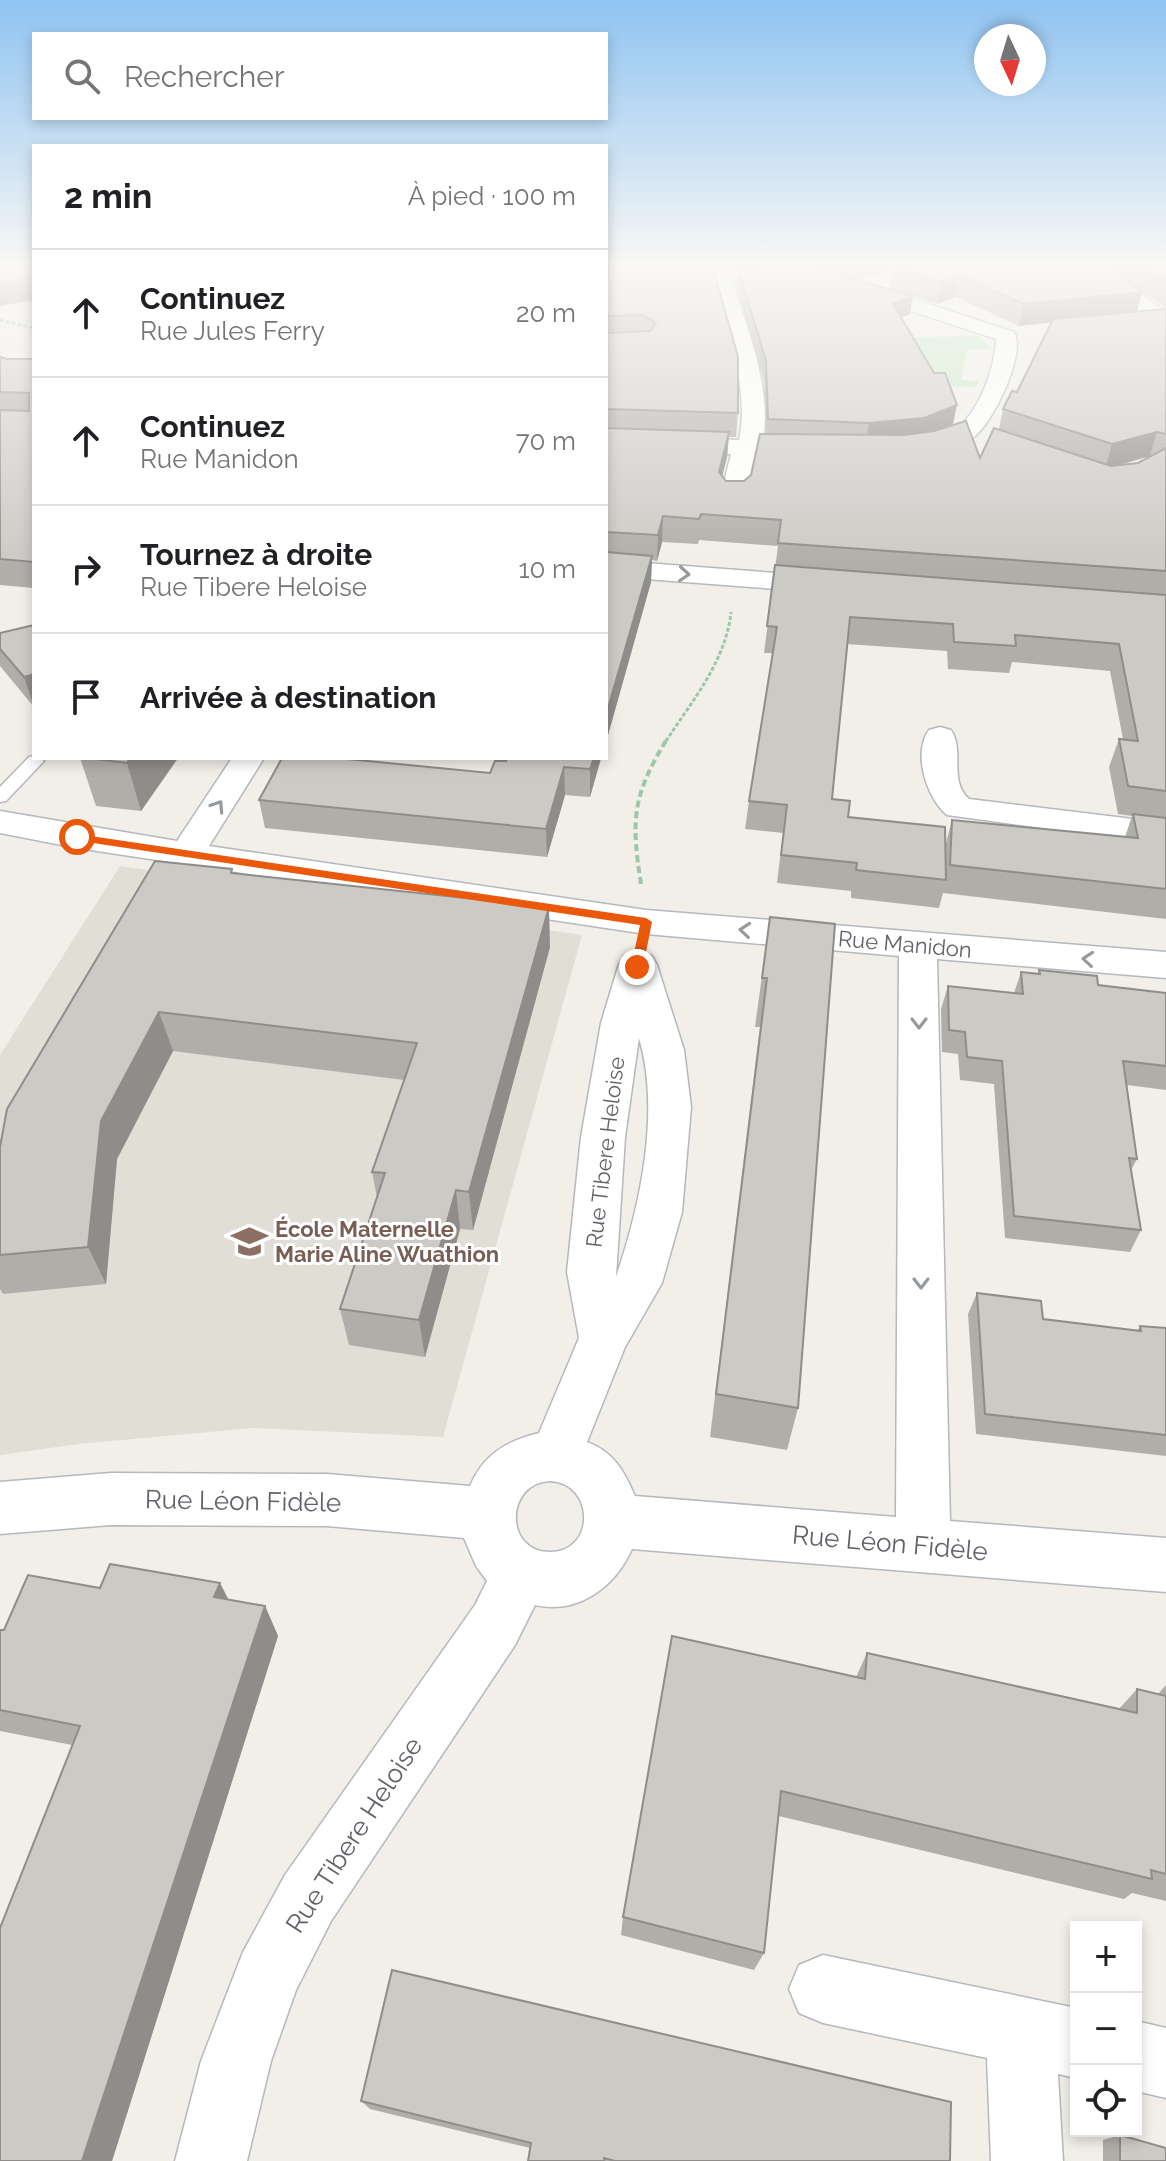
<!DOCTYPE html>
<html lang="fr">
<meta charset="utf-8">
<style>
:root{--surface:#fff;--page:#f2f2f2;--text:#202124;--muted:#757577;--line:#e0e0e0}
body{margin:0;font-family:Raleway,sans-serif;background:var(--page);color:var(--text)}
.controls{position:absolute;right:24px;bottom:24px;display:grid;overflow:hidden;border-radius:0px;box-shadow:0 4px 12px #0003}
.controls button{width:72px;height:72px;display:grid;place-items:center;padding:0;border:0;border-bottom:2px solid var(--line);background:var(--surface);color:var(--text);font:40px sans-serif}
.compass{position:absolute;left:974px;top:24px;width:72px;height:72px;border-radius:50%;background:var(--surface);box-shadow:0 4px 12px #0003;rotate:176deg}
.stop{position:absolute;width:24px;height:24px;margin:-18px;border:6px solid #ea580c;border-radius:50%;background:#fff}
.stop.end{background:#ea580c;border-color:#fff;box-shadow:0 2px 8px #0008}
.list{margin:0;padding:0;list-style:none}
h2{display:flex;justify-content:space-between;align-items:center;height:104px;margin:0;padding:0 32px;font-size:34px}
h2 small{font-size:26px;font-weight:400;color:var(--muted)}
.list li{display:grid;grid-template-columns:52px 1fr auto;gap:24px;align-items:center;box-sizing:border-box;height:128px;padding:0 32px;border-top:2px solid var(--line)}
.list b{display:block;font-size:30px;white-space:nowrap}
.list p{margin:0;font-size:26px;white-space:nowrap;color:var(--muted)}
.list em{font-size:26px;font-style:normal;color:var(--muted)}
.icon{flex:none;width:44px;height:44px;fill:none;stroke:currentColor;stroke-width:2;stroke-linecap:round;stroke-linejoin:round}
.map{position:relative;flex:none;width:1166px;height:2161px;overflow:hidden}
.search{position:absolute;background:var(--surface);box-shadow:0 4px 12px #0003;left:32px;top:32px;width:576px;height:88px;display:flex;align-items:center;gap:20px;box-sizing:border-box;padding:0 28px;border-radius:0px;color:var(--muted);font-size:30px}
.panel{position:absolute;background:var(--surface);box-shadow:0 4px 12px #0003;left:32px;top:144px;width:576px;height:616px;border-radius:0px}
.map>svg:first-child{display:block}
.education{fill:#e1ded6}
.green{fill:#c5e8c5}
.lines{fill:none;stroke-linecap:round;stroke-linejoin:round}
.service-casing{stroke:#b5b8bc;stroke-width:3}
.minor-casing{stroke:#b5b8bc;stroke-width:3}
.path-far1{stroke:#9cc7a9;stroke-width:3;stroke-dasharray:4 2;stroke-linecap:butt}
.path{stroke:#9cc7a9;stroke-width:4;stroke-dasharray:7 4;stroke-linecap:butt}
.service{fill:#fff;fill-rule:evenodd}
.minor{fill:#fff;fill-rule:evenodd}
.wall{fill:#afaea9;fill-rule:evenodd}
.shaded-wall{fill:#8f8d8a}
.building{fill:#cccac5;stroke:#8f8d8a;stroke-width:2}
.oneway{stroke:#979a9d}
.route{fill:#ea580c}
.labels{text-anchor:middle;stroke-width:6;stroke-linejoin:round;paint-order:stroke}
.street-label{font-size:22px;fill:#5f6368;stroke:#fff}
.education-label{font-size:22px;font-weight:bold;fill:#785e54;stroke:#fff;text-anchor:start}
.near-street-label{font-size:26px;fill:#5f6368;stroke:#fff}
</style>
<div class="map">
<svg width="1166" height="2161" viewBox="0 0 1166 2161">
<rect width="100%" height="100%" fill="#f1efe8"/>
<path class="education" d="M120,866L582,935L443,1437L252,1428L79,1444L0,1455V1055Z"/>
<path class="green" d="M979,336L991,349H967L961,380L978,381L976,387L856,385L841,338Z"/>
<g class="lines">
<defs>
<path id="service" d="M34,756L44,761L6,801L0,802V787L29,757Z"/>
<g id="minor">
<path d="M708,264H726L728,269H793L803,275L793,281L732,280C748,331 772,388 763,441L822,445L825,450L822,455L813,457L755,455L746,498L742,503H724L720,498L731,454L606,450V436L739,440C750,388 727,330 712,280H606V268L709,269Z"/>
<path d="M1076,264H1097L1166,312V328L1159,326Z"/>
<path d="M858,281L1014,332C1027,353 993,423 974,437C959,449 934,452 915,455L906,453L903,448L906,443C922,439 941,438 955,429C979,414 995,367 996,339L851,291L848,287Z"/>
<path d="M606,560L828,577L838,579L842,585L838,591L828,593L606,576Z"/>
<path d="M940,727L951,730C965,750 948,781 969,799L1166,823V845L947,815C927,798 912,754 929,730Z"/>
<path d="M232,758H264L209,846L646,910L1166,952V978L937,959L950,1521L1166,1538V1592L632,1549C615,1587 578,1615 535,1605L515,1645L331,1921L296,1990L271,2061L247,2161H175L201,2061L243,1952L285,1875L475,1605L487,1581L476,1566L464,1538L327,1526L111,1525L0,1534V1482L111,1473L327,1474L470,1486C483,1455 506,1441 539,1433L579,1338L567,1272L581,1137L601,1023L618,967L624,956L638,952L652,956L657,965L684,1050L691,1107L682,1212L662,1283L625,1347L587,1442C614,1452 624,1471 635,1496L896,1517L899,956L646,934L77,848L0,833V811L177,841ZM639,1038C661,1111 640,1207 616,1277L625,1137ZM550,1481C595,1483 596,1552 550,1552C504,1552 505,1483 550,1481Z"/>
<path d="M823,1955L1076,2008V2078L1058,2074L1063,2161H991L987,2058L823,2023L799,2013L789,1989L799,1965Z"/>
<path d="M1136,2021L1166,2028V2098L1136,2091Z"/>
</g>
</defs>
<use href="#service" class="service-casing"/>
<use href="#minor" class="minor-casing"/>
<g class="path-far1">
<path d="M0,320L34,328"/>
<path d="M666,741C692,701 726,661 731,612"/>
</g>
<path class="path" d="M641,884C631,820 632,796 667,739"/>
<use href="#service" class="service"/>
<use href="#minor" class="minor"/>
</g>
<g class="wall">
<path d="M606,264L738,413L736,437H729L727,457L722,476L726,481H744L751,475L766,434L764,380L736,285L738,268L912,296L890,289L893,268L862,279L816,268L730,267L728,264H1166V308L1142,292L1137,312L1166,309V919L943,893L939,908L851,898V891L777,883L783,833L745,829L749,801L773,653H764L778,546L699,540L698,544L662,542L657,561L652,560L651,582L606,742ZM913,296L937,304L956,297L1019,326L1052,322L1017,392L1003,409L999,429L980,458L940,429L953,424L901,317L910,314ZM1150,456L1138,463L1119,465ZM847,644L947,651L948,669L1009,673L1012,662L1110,671L1123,739H1119L1109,767L1118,814L1132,816L1125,837L952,820L946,843L848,817L832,799Z"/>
<path d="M0,357L7,359H34V588L0,585Z"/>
<path d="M34,625V707L0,666V633Z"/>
<path d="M80,758H178L141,811L96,806Z"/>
<path d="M601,758L590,797L565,795L547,857L265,828L259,800L490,773L506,761Z"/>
<path d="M233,873L550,947L473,1230L460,1229L425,1357L349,1345L340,1309L377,1197L372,1172L404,1080L173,1051L117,1159L106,1284L3,1294L0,1289V1147Z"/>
<path d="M770,917L798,1408L787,1450L710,1437L760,1027H755Z"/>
<path d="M1039,970L1098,985L1166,993V1090L1127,1085L1137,1159L1131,1170L1141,1230L1130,1252L1005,1238L994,1084L960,1080L958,1054L942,1052L941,1009L948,986L1014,993L1021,972L1038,974Z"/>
<path d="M977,1293L1043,1319L1137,1331L1140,1326L1166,1328V1456L976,1434L968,1314Z"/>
<path d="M100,1588L229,1600L265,1606L278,1636L112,2161H0L72,1745L0,1731V1630H4Z"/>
<path d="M867,1653L1119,1709L1137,1689L1158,1694L1166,1685V1901L1132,1893L1124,1899L779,1816L764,1953L754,1970L621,1935L623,1917L856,1677Z"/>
<path d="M361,2101L950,2161H528L530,2148L370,2109Z"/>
<path d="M1120,2135L1166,2161H1103V2140Z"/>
</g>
<g class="shaded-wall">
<path d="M864,264H904L862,279Z"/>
<path d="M960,275L956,297L937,304L941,282Z"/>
<path d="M34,277V300L0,306V283Z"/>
<path d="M1142,292L1136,314L1019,326L1024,304Z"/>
<path d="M913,296L910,314L890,322L893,304Z"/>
<path d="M957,405L953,424L921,437L866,442L869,423Z"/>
<path d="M729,432L727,457L717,497L719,472Z"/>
<path d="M1157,432L1150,456L1105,469L1112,444Z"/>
<path d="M663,516L662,542L657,561L658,535Z"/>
<path d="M652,556L651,582L606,742V715Z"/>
<path d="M34,674V706L24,677Z"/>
<path d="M130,758H178L141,811L127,763Z"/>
<path d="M594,758H601L590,797V769Z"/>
<path d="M564,767L565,795L547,857L546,829Z"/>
<path d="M549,907L550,947L473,1230L469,1192Z"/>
<path d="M159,1012L173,1051L117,1159L106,1284L88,1247L101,1121Z"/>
<path d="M456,1190L460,1229L425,1357L419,1320Z"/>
<path d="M220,1583L236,1614L214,1597Z"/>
<path d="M265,1606L278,1636L112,2161H82Z"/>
</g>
<g class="building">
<path d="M0,264H34V277L0,283Z"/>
<path d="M606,264H712L738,357V413L606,409V333L650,331L656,323L643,315L606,316Z"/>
<path d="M903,264H1105L1142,292L1024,304L960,275L941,282L893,267Z"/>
<path d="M1138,264H1166V282Z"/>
<path d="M738,268L818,269L913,296L893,304L934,373H945L957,405L924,418L869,423L768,419L766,361Z"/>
<path d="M1166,309V434L1157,432L1112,444L1003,409L1012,391L1017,392L1053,319Z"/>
<path d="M0,357L7,359H34V562L0,559V410L29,411V393L0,392Z"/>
<path d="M966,421L980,458L994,428L1111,466L1138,463L1166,448V571L778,543L781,520L701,514L699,519L663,516L658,535L606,532V428L729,432L719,472L726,481H744L751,475L760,434L904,435L934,431Z"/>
<path d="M606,552L652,556L606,715Z"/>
<path d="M775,565L1166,595V791L1128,786L1119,739L1138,741L1119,644L1015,635L1016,646L954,642L953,624L850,617L832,799L850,801L848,817L945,827L946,880L856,870L857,863L781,855L787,805L749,801L777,627L767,626Z"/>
<path d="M34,625V674L24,677L0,649V633Z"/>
<path d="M88,758H130L127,763Z"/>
<path d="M282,758H337L490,773L495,761H506L508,758H594L590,769L564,767L546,829L259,800Z"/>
<path d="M1133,814L1166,818V889L950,865L952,820L1138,838Z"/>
<path d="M155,861L232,869L231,873L549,907L469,1192L456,1190L419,1320L340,1309L385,1173L372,1172L417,1043L159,1012L101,1121L88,1247L0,1255V1147L7,1109Z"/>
<path d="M770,917L835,924L798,1408L716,1394L767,978H762Z"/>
<path d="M1039,970L1097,976L1098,985L1166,993V1066L1123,1061L1137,1159L1129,1158L1141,1230L1014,1216L1002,1061L967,1057L965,1032L949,1030L948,986L1023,994L1021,972L1040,974Z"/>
<path d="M977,1293L1041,1301L1043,1319L1141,1331L1140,1326L1166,1328V1435L985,1414Z"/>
<path d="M110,1564L220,1583L214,1597L265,1606L82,2161H0V1928L80,1726L0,1710V1630H4L28,1575L100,1588Z"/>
<path d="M672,1636L865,1679L867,1653L1137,1713V1689L1166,1696V1874L1151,1870L1152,1879L781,1791L764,1953L623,1917Z"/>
<path d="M392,1970L951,2102L950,2161H615L604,2158V2161H528L531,2143L361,2101Z"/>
<path d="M1120,2135L1166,2148V2161H1120Z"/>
</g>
<defs><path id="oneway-chevron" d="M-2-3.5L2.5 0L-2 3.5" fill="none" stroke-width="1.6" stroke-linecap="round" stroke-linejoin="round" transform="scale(2)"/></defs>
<g class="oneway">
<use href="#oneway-chevron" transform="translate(684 574) rotate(4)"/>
<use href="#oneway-chevron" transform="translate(218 806) rotate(-57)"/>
<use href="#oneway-chevron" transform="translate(745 930) rotate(-175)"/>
<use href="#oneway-chevron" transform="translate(1088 959) rotate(-175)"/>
<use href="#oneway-chevron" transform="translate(919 1023) rotate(90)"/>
<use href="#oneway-chevron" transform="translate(921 1283) rotate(90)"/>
</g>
<linearGradient id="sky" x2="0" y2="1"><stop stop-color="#8fc3f1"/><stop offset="0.47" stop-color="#f9f8f5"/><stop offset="1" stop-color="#f9f8f5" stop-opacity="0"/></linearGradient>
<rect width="1166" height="566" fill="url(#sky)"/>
<path class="route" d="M77,834L646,918L652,922L643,967L637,972L631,967L640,925L73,840L72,837Z"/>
<defs>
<symbol id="school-bare" viewBox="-9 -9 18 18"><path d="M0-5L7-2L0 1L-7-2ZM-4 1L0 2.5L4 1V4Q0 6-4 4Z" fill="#8d6e63" stroke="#fff" stroke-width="2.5" paint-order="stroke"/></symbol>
</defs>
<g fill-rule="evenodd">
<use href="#school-bare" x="224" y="1216" width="51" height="51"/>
</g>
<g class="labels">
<g class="street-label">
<text transform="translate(905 944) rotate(5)" y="8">Rue Manidon</text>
<text transform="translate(605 1152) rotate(-83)" y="8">Rue Tibere Heloise</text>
</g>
<g class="education-label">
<text x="275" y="1237">École Maternelle<tspan x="275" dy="25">Marie Aline Wuathion</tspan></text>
</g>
<g class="near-street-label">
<text transform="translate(243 1501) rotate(1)" y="9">Rue Léon Fidèle</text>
<text transform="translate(890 1543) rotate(5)" y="9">Rue Léon Fidèle</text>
<text transform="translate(354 1835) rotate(-57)" y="9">Rue Tibere Heloise</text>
</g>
</g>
</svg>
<div class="controls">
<button>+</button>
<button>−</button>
<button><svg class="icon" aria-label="locate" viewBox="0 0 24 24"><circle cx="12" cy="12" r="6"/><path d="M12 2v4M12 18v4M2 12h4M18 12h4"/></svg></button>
</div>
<svg class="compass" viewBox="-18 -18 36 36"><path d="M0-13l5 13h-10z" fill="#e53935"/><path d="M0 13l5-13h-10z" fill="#757577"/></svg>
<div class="stop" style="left:77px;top:837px"></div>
<div class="stop end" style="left:637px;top:967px"></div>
<div class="search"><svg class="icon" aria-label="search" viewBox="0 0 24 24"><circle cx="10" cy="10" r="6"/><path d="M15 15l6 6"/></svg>Rechercher</div>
<section class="panel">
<h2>2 min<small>À pied · 100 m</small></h2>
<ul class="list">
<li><svg class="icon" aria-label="ahead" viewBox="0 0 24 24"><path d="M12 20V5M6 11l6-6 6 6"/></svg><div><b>Continuez</b><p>Rue Jules Ferry</p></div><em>20 m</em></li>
<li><svg class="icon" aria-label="ahead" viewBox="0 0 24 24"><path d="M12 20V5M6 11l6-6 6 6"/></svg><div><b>Continuez</b><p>Rue Manidon</p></div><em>70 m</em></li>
<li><svg class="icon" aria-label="right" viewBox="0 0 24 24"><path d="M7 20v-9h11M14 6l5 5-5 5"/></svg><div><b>Tournez à droite</b><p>Rue Tibere Heloise</p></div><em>10 m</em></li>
<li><svg class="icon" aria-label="arrive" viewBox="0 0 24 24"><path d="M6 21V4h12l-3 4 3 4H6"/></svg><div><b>Arrivée à destination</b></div></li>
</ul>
</section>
</div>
